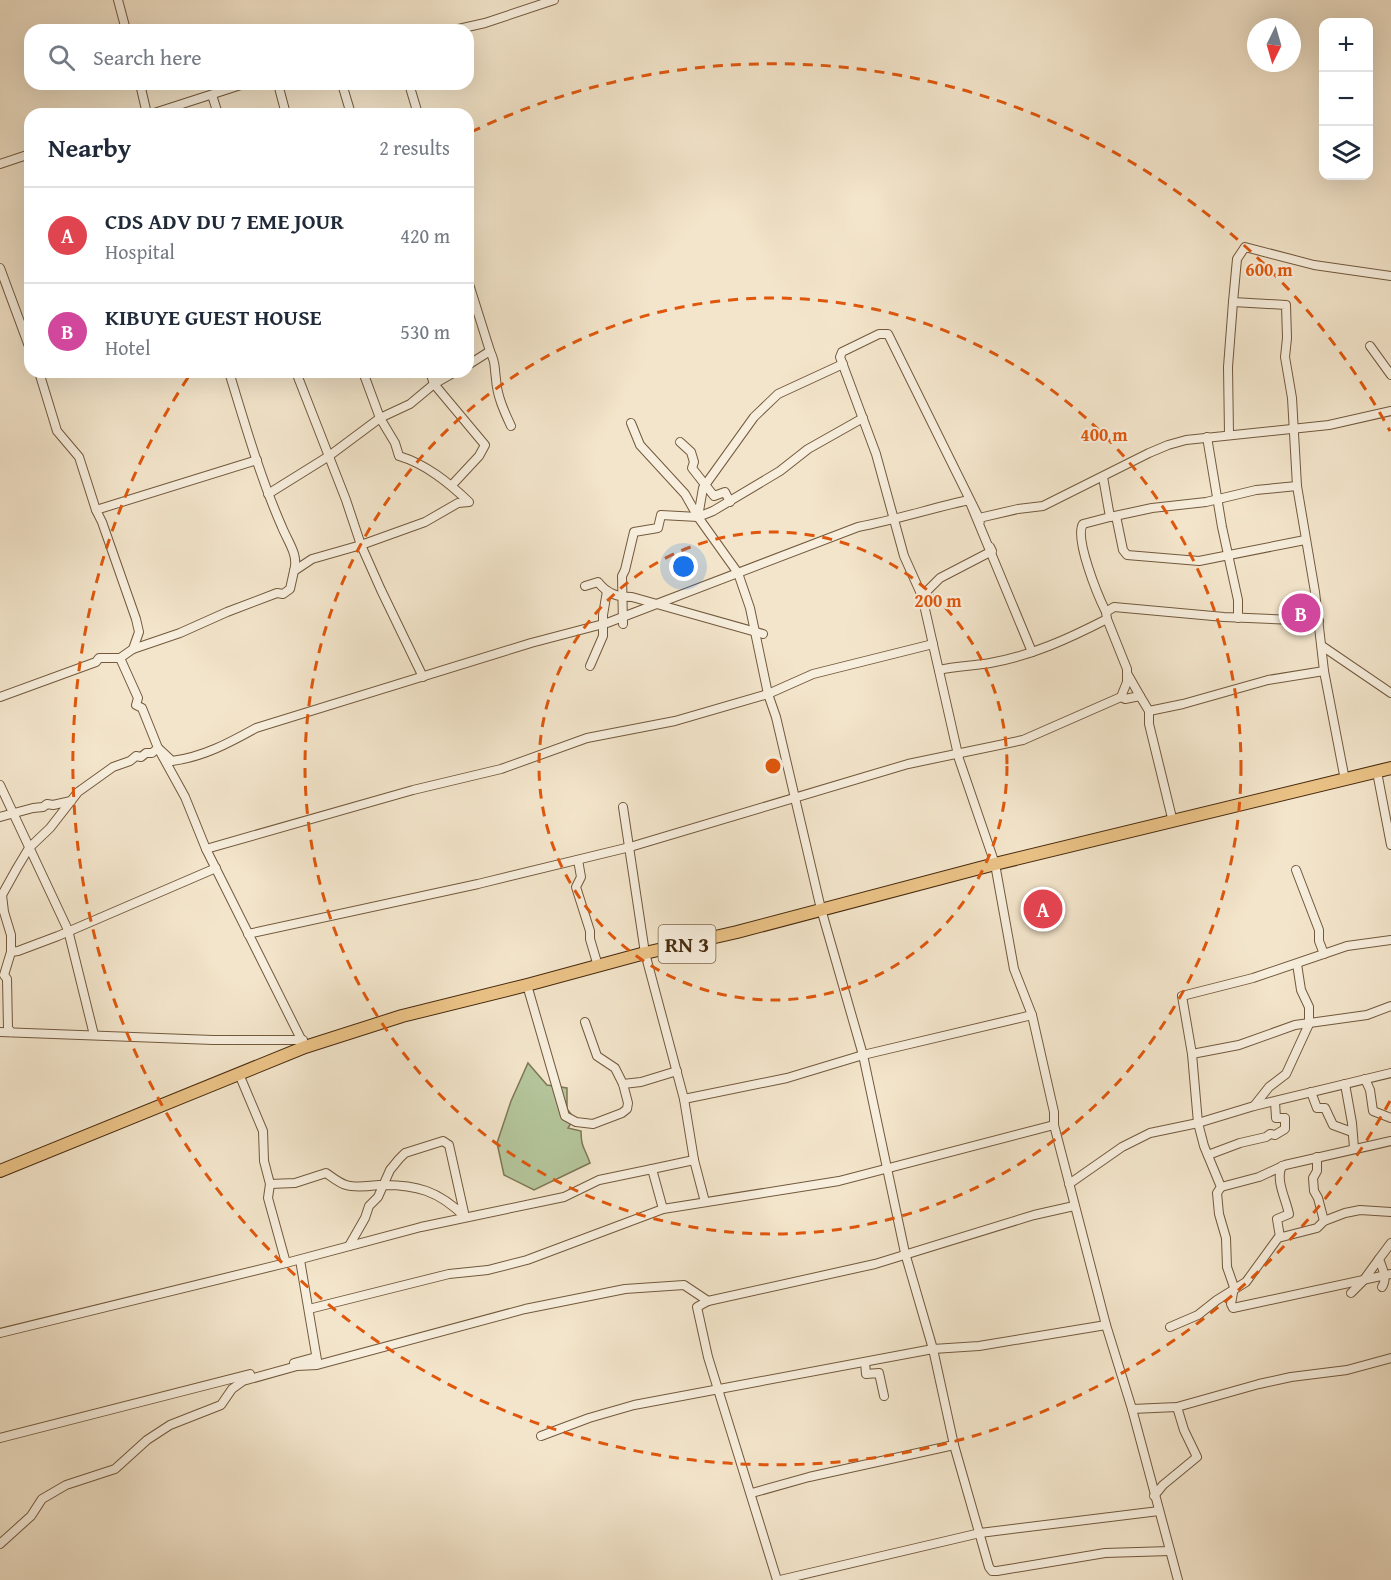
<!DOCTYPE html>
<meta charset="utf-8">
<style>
:root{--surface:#fff;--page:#f2f2f3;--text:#1f2937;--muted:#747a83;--line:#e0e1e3;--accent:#8f2418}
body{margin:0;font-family:"Gentium Book Plus",serif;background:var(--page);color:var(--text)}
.controls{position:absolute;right:18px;top:18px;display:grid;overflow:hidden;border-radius:12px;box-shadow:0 6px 24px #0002}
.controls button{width:54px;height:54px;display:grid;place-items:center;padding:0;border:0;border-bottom:2px solid var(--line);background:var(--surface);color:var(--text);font:30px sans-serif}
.compass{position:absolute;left:1247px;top:18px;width:54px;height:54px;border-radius:50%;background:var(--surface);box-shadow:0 6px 24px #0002;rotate:185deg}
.you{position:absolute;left:684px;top:567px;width:21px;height:21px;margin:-15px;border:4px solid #fff;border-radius:50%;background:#1a73e8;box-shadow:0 0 0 9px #1a73e833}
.badge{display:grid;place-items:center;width:39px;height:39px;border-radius:50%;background:var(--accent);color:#fff;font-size:20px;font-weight:700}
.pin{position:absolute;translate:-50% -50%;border:3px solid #fff;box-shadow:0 2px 6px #0006}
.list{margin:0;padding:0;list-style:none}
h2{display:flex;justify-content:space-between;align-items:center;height:78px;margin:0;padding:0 24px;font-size:26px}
h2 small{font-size:20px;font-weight:400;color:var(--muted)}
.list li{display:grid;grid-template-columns:39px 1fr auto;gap:18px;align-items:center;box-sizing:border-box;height:96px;padding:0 24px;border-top:2px solid var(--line)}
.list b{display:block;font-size:22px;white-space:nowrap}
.list p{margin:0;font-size:20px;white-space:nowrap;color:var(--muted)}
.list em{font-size:20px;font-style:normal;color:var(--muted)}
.icon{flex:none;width:33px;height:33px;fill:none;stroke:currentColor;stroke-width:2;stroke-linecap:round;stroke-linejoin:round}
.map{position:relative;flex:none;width:1391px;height:1580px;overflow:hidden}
.search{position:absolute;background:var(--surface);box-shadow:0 6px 24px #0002;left:24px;top:24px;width:450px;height:66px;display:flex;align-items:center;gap:15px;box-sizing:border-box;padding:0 21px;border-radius:18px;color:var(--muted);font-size:22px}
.panel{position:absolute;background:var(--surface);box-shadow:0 6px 24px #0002;left:24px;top:108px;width:450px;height:270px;border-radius:18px}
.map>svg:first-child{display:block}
.green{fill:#b5c69c;stroke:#7e7854;stroke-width:1.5}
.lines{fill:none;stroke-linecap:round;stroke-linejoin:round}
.minor-casing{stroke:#72593c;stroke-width:10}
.highway-casing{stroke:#472a0d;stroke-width:14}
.minor{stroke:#f7eedd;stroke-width:8}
.highway{stroke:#eac286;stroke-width:12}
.ring{fill:none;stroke:#e0570c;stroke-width:3;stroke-dasharray:10 8}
.labels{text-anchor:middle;stroke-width:4.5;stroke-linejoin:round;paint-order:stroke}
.shield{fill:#f7eedd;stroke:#7c654b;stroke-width:1.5}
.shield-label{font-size:22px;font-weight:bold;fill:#472a0d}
.centre{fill:#e0570c;stroke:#f7eedd;stroke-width:3}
.ring-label{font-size:18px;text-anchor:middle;font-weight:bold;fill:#e0570c;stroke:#f7eedd;stroke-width:4.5;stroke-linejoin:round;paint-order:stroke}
</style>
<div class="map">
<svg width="1391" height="1580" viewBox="0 0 1391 1580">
<rect width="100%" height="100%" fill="#f3e5cb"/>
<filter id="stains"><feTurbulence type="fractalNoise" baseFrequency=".00333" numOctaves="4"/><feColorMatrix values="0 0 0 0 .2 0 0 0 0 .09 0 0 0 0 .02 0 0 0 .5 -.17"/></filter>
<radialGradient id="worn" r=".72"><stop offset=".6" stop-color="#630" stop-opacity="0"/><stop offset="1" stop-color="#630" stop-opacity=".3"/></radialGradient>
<path class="green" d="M528,1063L547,1085L567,1088V1109L574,1118L568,1128L581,1131C581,1148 585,1148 590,1163L534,1190L504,1175L497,1143L511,1101Z"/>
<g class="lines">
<defs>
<g id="minor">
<path d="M118,0L126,30"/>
<path d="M454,30L485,23L554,0"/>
<path d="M140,84L147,114"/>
<path d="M278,84L286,114"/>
<path d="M342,84L351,114"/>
<path d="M409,84L418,114"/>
<path d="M212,95L218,114"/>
<path d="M151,114L244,84"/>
<path d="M0,164L30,154"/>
<path d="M0,268L30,349"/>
<path d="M468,281L490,351L468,365"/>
<path d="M1233,302L1286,305L1287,338L1285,357L1292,398L1297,486L1315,592L1324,671L1345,780"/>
<path d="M1370,346L1391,375"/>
<path d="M490,351C496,364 494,365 496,379C497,396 504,411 511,426"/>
<path d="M39,372L57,431L79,457L96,510L102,522L136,619L139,632L133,649"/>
<path d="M229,372C245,424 260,477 282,527C288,542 299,555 294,571"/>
<path d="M296,372L346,500L361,545L381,590L423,677"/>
<path d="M430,372L434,384L485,445L479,456L452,485"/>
<path d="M631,423L640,445L685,494L698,517L738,573L750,608L768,694L776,717L821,909L863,1055L905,1253L933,1349L954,1445L989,1567L992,1571H997L1105,1553L1170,1551"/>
<path d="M1229,434L1228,367L1233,302L1237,259L1245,247L1314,265L1391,276"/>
<path d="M1207,437L1222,527L1238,600V618"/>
<path d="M680,442L691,452L694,462L692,468L714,496L725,492L730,502"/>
<path d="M1103,477L1110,517L1083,524C1074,538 1098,596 1106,612"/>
<path d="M268,494L329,456L380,418L410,404L434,384L455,372"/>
<path d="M96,510L257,460"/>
<path d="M1116,516L1123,550L1127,555L1199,561L1305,540"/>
<path d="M698,517L703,488L754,417L778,394L843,364"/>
<path d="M1110,517L1152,508L1206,502L1256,490L1297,486"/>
<path d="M979,518L888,334H879L842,352L840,357L876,454L904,556L922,596L959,759L995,864L1014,969L1032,1015L1054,1112V1125L1106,1325L1132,1409L1178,1580"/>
<path d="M980,521L979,518L1018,509L1043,506L1149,453L1168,445L1186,440L1329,425L1391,411"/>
<path d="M585,586L598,582C607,594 618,597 632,597L763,634"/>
<path d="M922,596L940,578L992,551L990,547"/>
<path d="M1107,619L1127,669V682L1121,697L1125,699L1140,696L1149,711V724L1173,822"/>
<path d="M623,624L622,576L625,570L634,532L658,528L661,515L698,517L713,511L780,471L808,449L863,418"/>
<path d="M1322,646L1391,693"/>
<path d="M120,658L138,698L136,705L142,708L158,748L185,797L206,849L305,1047"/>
<path d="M590,666L603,636V615L607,591"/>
<path d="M939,670C956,666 973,666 990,663C1031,656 1070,638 1107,619L1106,612L1114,607L1224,617L1319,621"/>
<path d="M1128,675L1140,696"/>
<path d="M0,697L96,662L99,658H120L133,649L180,633L227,612L277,593L283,594L290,589L294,571L312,559L361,545L425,522L458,503L469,502C449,483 426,464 399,456L395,443L380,418L363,372"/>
<path d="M1149,711L1183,704L1268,680L1324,671"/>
<path d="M1377,772L1391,845"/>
<path d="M0,785L68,930L94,1035"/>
<path d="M623,807L645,953L684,1099L694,1160L705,1202"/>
<path d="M0,817L33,808L43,807L47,804L53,805L71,801"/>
<path d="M206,849L413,790L501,769L587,738L675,721L768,694L813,674L933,644"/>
<path d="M578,860L581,877L576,887L590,931V939L598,966"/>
<path d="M1296,870L1319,930V941L1324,954"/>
<path d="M248,934L478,884L630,847L908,764L1023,740L1121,697"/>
<path d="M1391,940L1347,946L1253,978L1182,996L1192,1054L1198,1123L1204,1146L1221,1187L1217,1193L1219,1214L1226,1238L1227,1267L1234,1287L1231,1304L1233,1308L1391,1274"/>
<path d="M11,952L18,951L58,936L216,868"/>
<path d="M527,985L565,1116L576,1122L593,1124L622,1113L627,1109L628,1103L623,1084L615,1068L597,1056L585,1022"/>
<path d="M0,1032L213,1040H303"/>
<path d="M11,1032L8,1028L7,979L4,975L11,952V935L4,912L2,895L17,868L29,848L50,828L78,792L113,767L130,761L136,756L141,757L146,753H152L158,748L172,761C203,757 229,743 256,728L531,643L607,623L858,527C896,520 932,508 969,500L1032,652"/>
<path d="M1192,1054L1239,1045L1295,1025L1367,1015L1391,1006"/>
<path d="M239,1074L263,1131L264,1161L270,1184L295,1183L326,1173C332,1177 339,1183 346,1185C356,1188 370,1186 379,1185C416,1184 439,1191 465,1217L449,1145L443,1141L405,1153L399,1159L390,1170L378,1197L369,1206L365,1218L349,1246"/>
<path d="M1365,1079L1370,1090L1373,1111L1391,1118"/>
<path d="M623,1084L641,1082L677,1071"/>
<path d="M1345,1084L1352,1123L1354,1148"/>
<path d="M1311,1092L1317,1108H1325L1333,1125L1352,1132"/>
<path d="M684,1099L787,1078L863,1055L1032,1015"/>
<path d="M1254,1106L1269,1087L1286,1074L1309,1024V1007L1301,990L1297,964"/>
<path d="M1208,1155L1240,1143L1266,1137L1270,1134L1275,1135L1285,1129V1118H1276L1275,1102"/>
<path d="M1317,1157V1171L1313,1178L1314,1191L1318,1198L1324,1221"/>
<path d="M652,1169L694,1160"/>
<path d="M270,1184L268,1198L286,1263"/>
<path d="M1069,1184L1122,1147L1150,1133L1198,1123L1254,1106L1391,1073"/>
<path d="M1221,1187L1259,1177L1285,1165L1391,1141"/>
<path d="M1280,1237L1277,1219L1289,1214C1286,1199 1275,1180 1282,1166"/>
<path d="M300,1260L317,1360"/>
<path d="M1382,1287C1388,1278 1382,1268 1379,1259L1391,1243"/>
<path d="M1351,1293L1363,1281L1379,1259"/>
<path d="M708,1301L697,1307L708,1357L777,1580"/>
<path d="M309,1309L449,1274L488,1270L527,1260L663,1209L839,1181L1054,1125"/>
<path d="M1170,1327L1198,1315L1217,1300L1246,1282L1278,1238L1317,1228L1324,1221L1345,1213L1360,1210L1391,1212"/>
<path d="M0,1333L286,1263L421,1227L564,1197L599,1180L652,1169L663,1209"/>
<path d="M865,1362L866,1374L879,1373L884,1396"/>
<path d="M294,1363L316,1357"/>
<path d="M1132,1409L1177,1407L1259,1384L1291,1377L1347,1370L1391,1358"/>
<path d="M541,1436L589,1418L634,1405L933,1349L979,1346L1106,1325"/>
<path d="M0,1438L250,1374"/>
<path d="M752,1493L809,1477L954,1445"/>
<path d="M1154,1496L1163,1485L1197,1457L1184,1430L1177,1407"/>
<path d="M0,1544L31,1516L42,1499L66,1485L115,1469L147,1440L170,1425L221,1405L232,1389L243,1381L297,1366L317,1365L525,1309L625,1289L684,1285L708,1301L875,1264L1034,1215L1074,1206"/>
<path d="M780,1580L980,1533L1159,1511"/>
</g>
<path id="highway" d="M0,1171L305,1047L402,1016L527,985L645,953L737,932L995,864L1391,768"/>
</defs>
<use href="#minor" class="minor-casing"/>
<use href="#highway" class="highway-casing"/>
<use href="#minor" class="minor"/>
<use href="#highway" class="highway"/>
</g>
<g class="ring">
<circle cx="773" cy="766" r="234"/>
<circle cx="773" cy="766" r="468"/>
<path d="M1390 1101A702 702 0 1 1 191 373M471 132A702 702 0 0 1 1390 431"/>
</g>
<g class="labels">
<rect class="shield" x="658.5" y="925" width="57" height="38" rx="4.5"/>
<g class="shield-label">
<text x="687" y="952">RN 3</text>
</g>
</g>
<circle cx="773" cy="766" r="9" class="centre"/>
<g class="ring-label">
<text x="1269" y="276">600 m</text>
<text x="1104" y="441">400 m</text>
<text x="938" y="607">200 m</text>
</g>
<rect width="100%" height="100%" filter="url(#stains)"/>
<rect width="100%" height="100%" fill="url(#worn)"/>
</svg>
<div class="controls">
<button>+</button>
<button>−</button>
<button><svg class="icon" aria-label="layers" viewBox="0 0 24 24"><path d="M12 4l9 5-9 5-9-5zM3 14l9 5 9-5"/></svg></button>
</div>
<svg class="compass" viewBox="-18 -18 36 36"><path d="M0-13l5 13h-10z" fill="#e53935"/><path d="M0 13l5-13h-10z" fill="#747a83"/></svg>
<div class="you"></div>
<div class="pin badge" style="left:1043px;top:909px;background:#e0444e">A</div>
<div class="pin badge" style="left:1301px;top:613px;background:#d1479c">B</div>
<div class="search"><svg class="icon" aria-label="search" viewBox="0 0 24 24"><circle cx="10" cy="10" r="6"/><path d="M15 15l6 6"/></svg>Search here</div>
<section class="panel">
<h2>Nearby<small>2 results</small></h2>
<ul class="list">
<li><span class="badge" style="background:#e0444e">A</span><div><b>CDS ADV DU 7 EME JOUR</b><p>Hospital</p></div><em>420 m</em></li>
<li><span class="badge" style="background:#d1479c">B</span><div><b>KIBUYE GUEST HOUSE</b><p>Hotel</p></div><em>530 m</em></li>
</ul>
</section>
</div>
